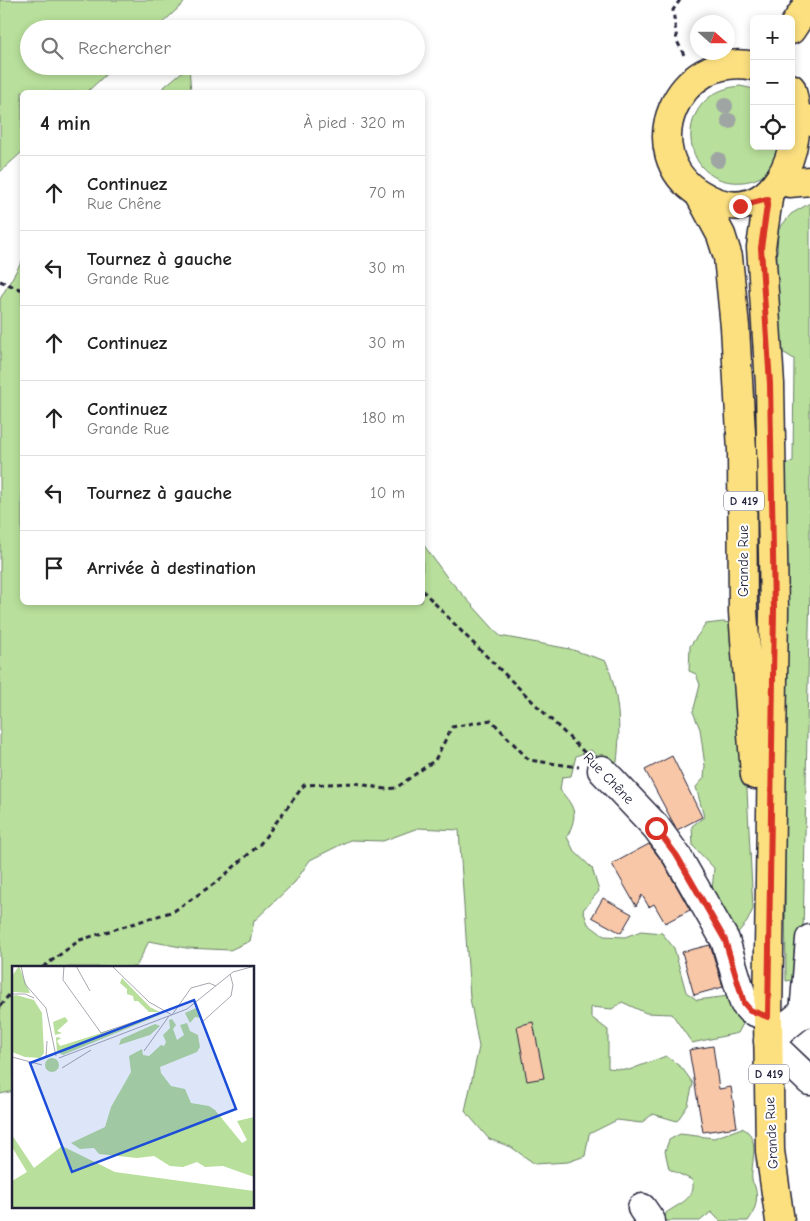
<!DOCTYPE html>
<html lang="fr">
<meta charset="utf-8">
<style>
:root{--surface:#fff;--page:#f6f6f6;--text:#222;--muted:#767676;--line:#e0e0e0}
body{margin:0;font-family:"Comic Neue",sans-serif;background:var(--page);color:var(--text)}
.controls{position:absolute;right:15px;top:15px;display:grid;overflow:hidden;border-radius:8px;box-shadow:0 2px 8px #0003}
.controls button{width:45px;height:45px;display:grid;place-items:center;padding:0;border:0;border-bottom:1px solid var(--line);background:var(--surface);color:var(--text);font:25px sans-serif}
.compass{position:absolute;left:690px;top:15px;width:45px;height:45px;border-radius:50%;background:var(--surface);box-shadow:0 2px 8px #0003;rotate:111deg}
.stop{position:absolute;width:15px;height:15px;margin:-11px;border:4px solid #d93025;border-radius:50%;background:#fff}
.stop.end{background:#d93025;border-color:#fff;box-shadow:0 1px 5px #0008}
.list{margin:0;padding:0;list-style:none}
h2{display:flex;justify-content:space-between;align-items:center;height:65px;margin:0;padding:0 20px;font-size:21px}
h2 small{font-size:16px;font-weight:400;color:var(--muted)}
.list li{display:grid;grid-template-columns:32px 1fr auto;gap:15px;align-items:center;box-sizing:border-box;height:75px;padding:0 20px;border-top:1px solid var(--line)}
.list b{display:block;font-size:19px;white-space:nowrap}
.list p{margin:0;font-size:16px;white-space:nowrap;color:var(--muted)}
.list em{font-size:16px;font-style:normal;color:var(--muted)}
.icon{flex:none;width:28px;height:28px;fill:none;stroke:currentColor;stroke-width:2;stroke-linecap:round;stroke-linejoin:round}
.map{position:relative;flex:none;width:810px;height:1221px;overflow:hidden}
.search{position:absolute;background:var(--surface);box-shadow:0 2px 8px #0003;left:20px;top:20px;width:405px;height:55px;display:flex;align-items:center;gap:12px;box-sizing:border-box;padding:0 18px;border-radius:28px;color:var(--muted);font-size:19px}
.panel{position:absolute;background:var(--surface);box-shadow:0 2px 8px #0003;left:20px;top:90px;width:405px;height:515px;border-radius:8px}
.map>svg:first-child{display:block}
.green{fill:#b8df9b;stroke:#6d806b}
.building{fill:#f8c7a8;stroke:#22223b}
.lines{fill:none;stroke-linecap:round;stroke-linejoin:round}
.street-casing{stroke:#22223b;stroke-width:31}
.primary-casing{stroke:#22223b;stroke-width:31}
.highway-casing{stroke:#22223b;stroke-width:31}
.path{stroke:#22223b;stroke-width:3;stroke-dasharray:5 4;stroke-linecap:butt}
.street{stroke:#fff;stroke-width:28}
.primary{stroke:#fce080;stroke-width:28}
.highway{stroke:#fce080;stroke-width:28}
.tree{fill:#9ea5a3}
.route{stroke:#d93025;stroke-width:6}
.labels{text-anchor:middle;stroke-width:4;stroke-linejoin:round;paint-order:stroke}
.shield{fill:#fff;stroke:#646476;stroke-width:1}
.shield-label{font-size:12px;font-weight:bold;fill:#22223b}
.street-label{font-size:14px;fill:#22223b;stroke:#fff}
.inset-road{fill:none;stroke:#a7a7b1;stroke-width:1}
.view{fill:#1d4ed8;fill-opacity:0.15;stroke:#1d4ed8;stroke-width:2.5}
.inset-edge{fill:none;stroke:#22223b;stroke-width:2.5}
</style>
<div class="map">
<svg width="810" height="1221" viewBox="0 0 810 1221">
<rect width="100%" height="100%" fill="#fff"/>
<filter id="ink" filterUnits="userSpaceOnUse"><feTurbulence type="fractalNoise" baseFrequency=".02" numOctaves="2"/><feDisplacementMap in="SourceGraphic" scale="10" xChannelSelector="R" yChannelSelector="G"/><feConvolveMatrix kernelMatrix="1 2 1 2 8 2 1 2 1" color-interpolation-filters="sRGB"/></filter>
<g filter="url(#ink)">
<g class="green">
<path d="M0,0H187L156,29H29V66H115L87,92H22V152L0,172Z"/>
<path d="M189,66L191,92H158Z"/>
<path d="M740,86L754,89V146H785C780,154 776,163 771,169C764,177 753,181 743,182C678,188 670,92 740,86Z"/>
<path d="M810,203V582L803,935L798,979L786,981L781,466L793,461L794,359L781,351L776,280L778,230L791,214Z"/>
<path d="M22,261V602H422L423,544L446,576L500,636L570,649L606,661C619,694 621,727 617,762L600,759L591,750L576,756L571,776L562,777L560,790C576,809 578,814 567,837L574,851L592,868L599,891L583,910L588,924L604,936L625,937L641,931L662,933L674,948L686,992L697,1000L729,996L744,1022L738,1033L692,1043L672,1014L646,1013L622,1002L612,1009L591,1007V1017L608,1030V1068L629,1070L666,1056L682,1068L693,1083L688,1105L677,1121L653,1114L641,1123L617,1120L589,1134L585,1156L568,1162L535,1164L511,1147L489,1139L465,1111L479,1047L470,998L459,830L418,828L383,841L350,840L310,860L295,882L254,921L250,941L230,950L186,948L149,941L136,967H14V1091L0,1094V299Z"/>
<path d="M723,622L731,623L740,651L753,909L747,922L735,936L711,903L714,868L693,846L692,826L704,817L696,787L704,778L705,766L700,729L693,712L700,685L696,674L689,671L690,646L706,624Z"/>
<path d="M742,1128C762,1137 750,1164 752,1180C753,1184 754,1183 755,1187C759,1198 755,1212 748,1221H720L711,1212L700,1221H664L666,1213C678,1204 698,1198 692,1180L669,1169L665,1151L669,1140L680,1134L714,1138Z"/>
</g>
<g class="building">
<path d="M672,756L702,817L677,830L645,770Z"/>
<path d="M649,844L664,864L690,910L665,923L654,904L649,907L642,895L636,906L612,864Z"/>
<path d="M603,898L632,914L621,933L592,917Z"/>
<path d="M710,945L723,987L694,995L682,952Z"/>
<path d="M533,1022L544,1078L527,1081L517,1026Z"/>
<path d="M713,1046L719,1089L731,1087L737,1127L703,1132L689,1050Z"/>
</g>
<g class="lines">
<defs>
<g id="street">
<path d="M602,770L656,827L677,856L725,940L744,1003L750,1010L768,1017"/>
<path d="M810,1007L768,1041L810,1081"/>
<path d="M804,1014L810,939"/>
<path d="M642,1208L651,1221"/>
</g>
<g id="primary">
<path d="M791,30L810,1"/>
<path d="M754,66C677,50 633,153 700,194C769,237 810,150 791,88"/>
<path d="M699,194L721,235L728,257L735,327L742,451L743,612L755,775"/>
<path d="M768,199L761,247L770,384L774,610L768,1017L770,1151L780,1221"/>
</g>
<g id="highway">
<path d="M807,119L810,121"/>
<path d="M789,183L810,181"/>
</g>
</defs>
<use href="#street" class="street-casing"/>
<use href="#primary" class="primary-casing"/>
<use href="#highway" class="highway-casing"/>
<g class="path">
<path d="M680,0L673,10L677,41L685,57"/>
<path d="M0,281L22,290"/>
<path d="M422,590L465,635L586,754"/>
<path d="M43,967L80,940L174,911L218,881L260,844L304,785L355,783L385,789L396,788L435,760L452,727L491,720L529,760L579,767"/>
<path d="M0,1006L14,989"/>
</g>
<use href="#street" class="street"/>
<use href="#primary" class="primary"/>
<use href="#highway" class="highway"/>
</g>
<g class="tree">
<circle cx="725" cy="106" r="8"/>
<circle cx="729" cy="121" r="8"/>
<circle cx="718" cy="160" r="8"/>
</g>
</g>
<g class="lines" filter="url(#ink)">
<path class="route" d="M656,828L677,856L725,940L744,1003L750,1010L768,1017L774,610L770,384L761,248L768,199L740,206"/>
</g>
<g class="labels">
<g class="shield">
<rect x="724" y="491.5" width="40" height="19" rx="4"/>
<rect x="749" y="1064.5" width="40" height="19" rx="4"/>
</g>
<g class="shield-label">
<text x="744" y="505">D 419</text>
<text x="769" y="1078">D 419</text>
</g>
<g class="street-label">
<text transform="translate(743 561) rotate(-90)" y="5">Grande Rue</text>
<text transform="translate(609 778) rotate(46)" y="5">Rue Chêne</text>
<text transform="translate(771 1133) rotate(-93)" y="5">Grande Rue</text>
</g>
</g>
<g transform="translate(12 966)">
<rect width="242" height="242" fill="#fff"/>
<path d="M7,0L18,27L0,26V10ZM110,12L138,41L148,46H137L126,35H122L121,30L115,28V23L108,17ZM4,29L22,34L30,47L32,87L28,92L13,91L0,86V30ZM184,42L190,52L183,51L178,57L173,47ZM150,48L51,89L45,86L44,72L45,71L49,72L45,75L48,80ZM53,51L56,55L45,65L50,67L43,69L41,56ZM160,53L164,59L161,63L165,74L172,69L168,59L175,57L178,65L186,69L188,81L185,86L148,101L149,107L159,120L173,123L179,137L197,140L203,144L230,177L235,174L225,155L242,151V211L211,200L193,201L185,196L171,201L158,200L142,190L125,192L87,188L82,182L68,183L59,177L93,161L99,141L119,106L117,90L130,83L131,89L137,90L149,79L152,80L154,76L151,69L158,62L157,54ZM143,58L148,60L138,69L107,79L109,73ZM33 99a7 7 0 1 1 14 0a7 7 0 1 1-14 0ZM0,169L22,202L50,180L103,206L242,225V242H0V215L15,206L0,181Z" fill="#b8df9b"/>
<path class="inset-road" d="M9,0L13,18L34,42L44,90M52,0L51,14L89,67L154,45M64,0L78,25M100,0L137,36L160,49L179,22L197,17L204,20M0,28H13L22,32M189,57L219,30L221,19L218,8M132,85L157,50M0,91L30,99M34,91L35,75M47,92L175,43L221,6L243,0M50,102L79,84"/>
<path class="view" d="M182,34L224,143L60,206L18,97Z"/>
<rect width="242" height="242" class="inset-edge"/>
</g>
</svg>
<div class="controls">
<button>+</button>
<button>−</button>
<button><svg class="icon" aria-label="locate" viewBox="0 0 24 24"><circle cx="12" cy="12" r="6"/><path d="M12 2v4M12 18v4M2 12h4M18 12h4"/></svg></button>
</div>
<svg class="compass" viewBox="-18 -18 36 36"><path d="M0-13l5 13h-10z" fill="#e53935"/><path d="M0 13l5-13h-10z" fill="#767676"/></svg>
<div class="stop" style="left:656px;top:828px"></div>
<div class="stop end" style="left:740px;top:206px"></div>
<div class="search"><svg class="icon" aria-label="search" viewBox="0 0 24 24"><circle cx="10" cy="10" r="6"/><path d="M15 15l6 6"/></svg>Rechercher</div>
<section class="panel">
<h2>4 min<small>À pied · 320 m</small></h2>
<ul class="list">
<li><svg class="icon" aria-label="ahead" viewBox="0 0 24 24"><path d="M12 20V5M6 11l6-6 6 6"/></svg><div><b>Continuez</b><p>Rue Chêne</p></div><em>70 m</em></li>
<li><svg class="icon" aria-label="left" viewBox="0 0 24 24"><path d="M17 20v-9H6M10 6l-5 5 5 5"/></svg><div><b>Tournez à gauche</b><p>Grande Rue</p></div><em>30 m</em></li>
<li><svg class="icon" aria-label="ahead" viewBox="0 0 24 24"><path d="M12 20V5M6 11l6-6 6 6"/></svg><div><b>Continuez</b></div><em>30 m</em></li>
<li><svg class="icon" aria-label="ahead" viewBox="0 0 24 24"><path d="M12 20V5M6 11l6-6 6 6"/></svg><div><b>Continuez</b><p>Grande Rue</p></div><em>180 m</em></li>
<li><svg class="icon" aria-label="left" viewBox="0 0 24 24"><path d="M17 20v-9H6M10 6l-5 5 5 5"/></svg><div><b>Tournez à gauche</b></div><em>10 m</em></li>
<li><svg class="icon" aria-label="arrive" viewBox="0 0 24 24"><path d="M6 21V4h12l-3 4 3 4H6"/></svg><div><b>Arrivée à destination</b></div></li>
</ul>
</section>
</div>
